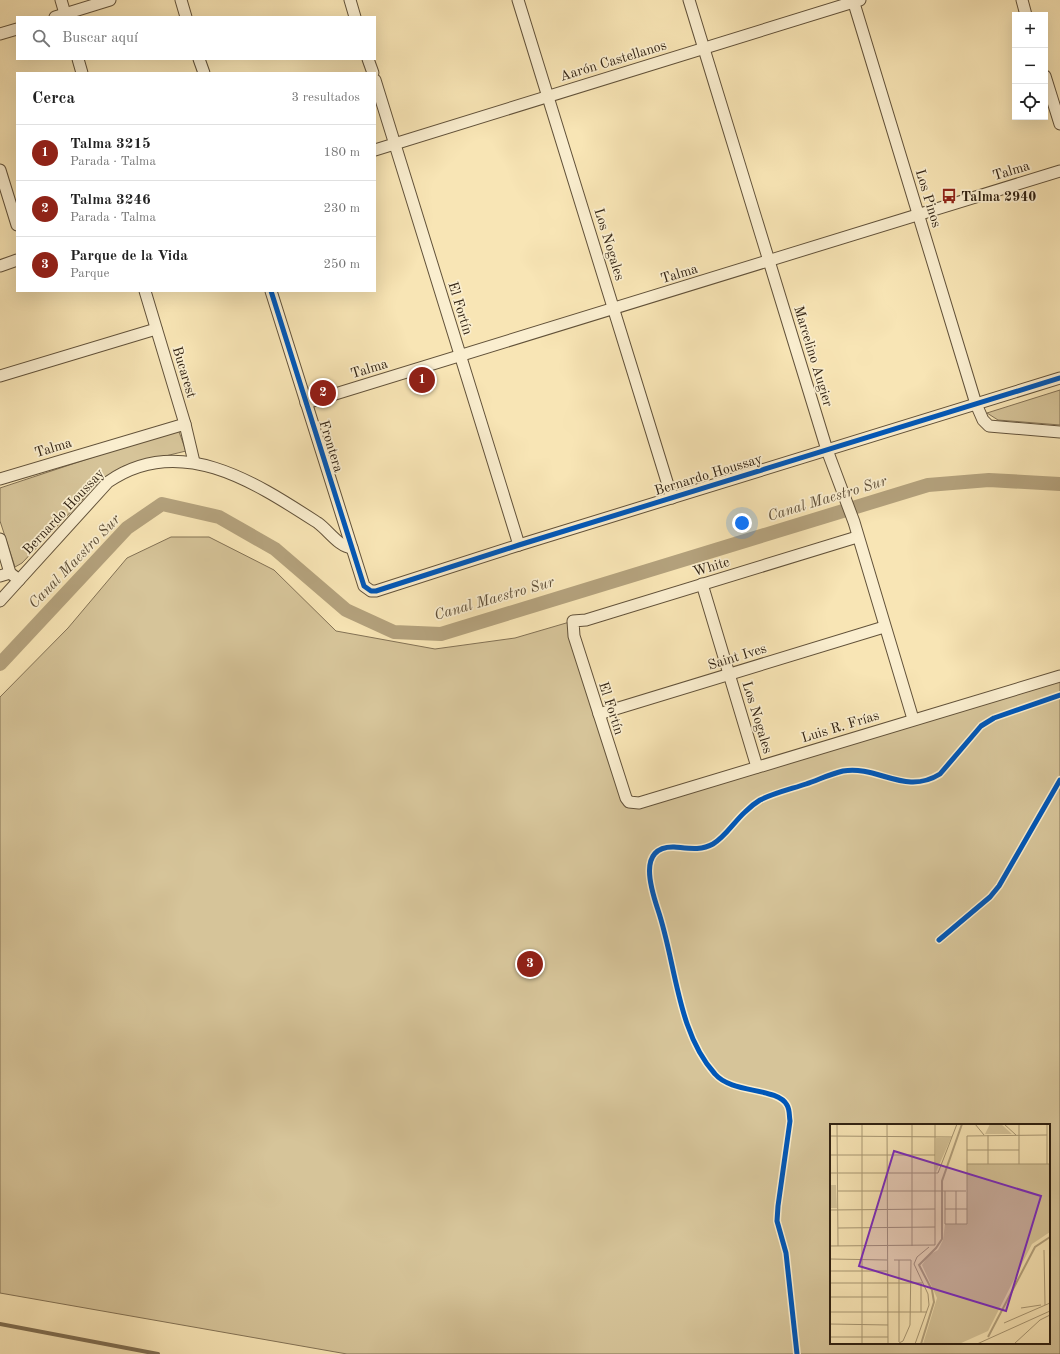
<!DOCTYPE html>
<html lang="es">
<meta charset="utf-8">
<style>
:root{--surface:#fff;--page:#f6f6f6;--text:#222;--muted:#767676;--line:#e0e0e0;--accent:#8f2418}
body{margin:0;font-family:"Old Standard TT",serif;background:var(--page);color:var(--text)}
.controls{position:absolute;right:12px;top:12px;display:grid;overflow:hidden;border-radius:0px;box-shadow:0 4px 16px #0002}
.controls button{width:36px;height:36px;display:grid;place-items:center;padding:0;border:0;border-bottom:1px solid var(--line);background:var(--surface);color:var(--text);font:20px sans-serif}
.you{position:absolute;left:742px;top:523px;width:14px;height:14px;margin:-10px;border:3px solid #fff;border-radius:50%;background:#1a73e8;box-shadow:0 0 0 6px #1a73e833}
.badge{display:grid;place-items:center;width:26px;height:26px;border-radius:50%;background:var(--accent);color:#fff;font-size:13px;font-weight:700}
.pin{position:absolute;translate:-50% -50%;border:2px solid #fff;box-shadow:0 1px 4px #0006}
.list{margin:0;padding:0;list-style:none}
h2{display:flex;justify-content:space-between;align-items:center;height:52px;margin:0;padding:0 16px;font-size:17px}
h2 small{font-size:13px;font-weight:400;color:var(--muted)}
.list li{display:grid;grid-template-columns:26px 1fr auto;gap:12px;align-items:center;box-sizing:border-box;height:56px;padding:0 16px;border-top:1px solid var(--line)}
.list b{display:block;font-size:15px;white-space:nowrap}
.list p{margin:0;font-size:13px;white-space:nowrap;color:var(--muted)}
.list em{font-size:13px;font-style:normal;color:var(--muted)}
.icon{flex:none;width:22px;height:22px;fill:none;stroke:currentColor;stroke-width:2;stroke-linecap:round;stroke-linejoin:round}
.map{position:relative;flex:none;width:1060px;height:1354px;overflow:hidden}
.search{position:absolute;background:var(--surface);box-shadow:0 4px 16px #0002;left:16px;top:16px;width:360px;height:44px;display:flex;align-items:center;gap:10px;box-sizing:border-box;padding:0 14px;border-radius:0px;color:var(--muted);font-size:15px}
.panel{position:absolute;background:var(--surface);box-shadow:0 4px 16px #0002;left:16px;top:72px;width:360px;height:220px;border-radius:0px}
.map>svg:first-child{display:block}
.green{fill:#d6c499;stroke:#837255;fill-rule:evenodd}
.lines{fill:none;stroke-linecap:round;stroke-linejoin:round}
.stream{stroke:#7f6e52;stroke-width:4}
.canal{stroke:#b4a27d;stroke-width:14}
.minor-casing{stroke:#62523a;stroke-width:13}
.minor{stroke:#faeecf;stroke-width:11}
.cycleway-casing{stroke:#faeecf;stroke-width:8}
.cycleway{stroke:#0057b8;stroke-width:5}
.labels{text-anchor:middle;stroke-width:3.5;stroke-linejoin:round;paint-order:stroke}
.street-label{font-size:14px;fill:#302111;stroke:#faeecf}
.poi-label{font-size:14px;font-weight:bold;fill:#302111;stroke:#faeecf;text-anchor:start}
.water-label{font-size:15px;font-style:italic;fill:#5e4e37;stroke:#faeecf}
.inset-river{fill:none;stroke:#b4a27d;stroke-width:2}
.inset-road{fill:none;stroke:#a89773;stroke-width:1}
.view{fill:#7b2cbf;fill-opacity:0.15;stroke:#7b2cbf;stroke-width:2}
.inset-edge{fill:none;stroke:#302111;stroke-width:2}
</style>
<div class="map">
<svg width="1060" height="1354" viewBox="0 0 1060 1354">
<rect width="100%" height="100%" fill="#f8e5b5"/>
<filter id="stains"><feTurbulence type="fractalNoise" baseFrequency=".005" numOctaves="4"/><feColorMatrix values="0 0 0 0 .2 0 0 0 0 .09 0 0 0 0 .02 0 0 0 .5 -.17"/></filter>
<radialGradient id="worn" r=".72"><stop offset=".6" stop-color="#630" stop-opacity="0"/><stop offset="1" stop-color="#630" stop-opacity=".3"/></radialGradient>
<g class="green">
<path d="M1060,390V425L998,420L987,413Z"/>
<path d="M178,429L186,451L124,466L102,479L22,563L15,567L0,521V488Z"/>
<path d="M171,537H209L274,570L336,631L435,649L515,638L573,621L629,802L1060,676V1354H347L0,1293V697L68,628L127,558ZM831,1125H1049V1343H831Z"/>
</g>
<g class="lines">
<path class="stream" d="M0,1324L158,1354"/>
<path class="canal" d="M0,664L127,528L162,504L219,517L275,549L346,610L394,632L441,634L928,485L989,480L1060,484"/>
<defs>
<g id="minor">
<path d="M61,0L66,17"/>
<path d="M181,0L186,17"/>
<path d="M350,0L355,17"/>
<path d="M518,0L672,498"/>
<path d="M689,0L827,450L854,522L913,719"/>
<path d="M853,0L976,404L983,420L989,426L1060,432"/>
<path d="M1022,0L1026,15"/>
<path d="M55,17L110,0"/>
<path d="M0,34L17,29"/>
<path d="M78,59L82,73"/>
<path d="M199,59L204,73"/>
<path d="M368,59L373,73"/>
<path d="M1045,76L1060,124"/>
<path d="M375,80L519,545"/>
<path d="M375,150L860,0"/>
<path d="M0,170L17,225"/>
<path d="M0,266L17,260"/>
<path d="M145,291L185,424L194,462"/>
<path d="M271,291L364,586L371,591H376L519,545L1060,378"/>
<path d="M0,376L156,329"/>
<path d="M306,403L1060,171"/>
<path d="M0,479L185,424"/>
<path d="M857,537L586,620L573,621L574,636L626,798L629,802L639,803L1060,676"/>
<path d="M0,539L10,573L19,580"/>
<path d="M0,576L10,573"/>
<path d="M702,584L757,767"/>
<path d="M0,601L108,482C180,432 256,483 318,523C329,531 339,547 352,548"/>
<path d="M599,714L884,627"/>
</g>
</defs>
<use href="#minor" class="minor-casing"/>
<use href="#minor" class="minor"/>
<defs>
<g id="cycleway">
<path d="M271,291L364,586L371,591H376L519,545L1060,378"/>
<path d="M939,940L990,897L999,886L1060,780"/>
<path d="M797,1354L786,1253L777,1221L778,1206L790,1121C789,1116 790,1110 787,1105C777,1087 732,1094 715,1074C677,1032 676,963 658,910C651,889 637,846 674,847C687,848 701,851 713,844C725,837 734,822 745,812C749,808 755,803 760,800C774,793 791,789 806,784C818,780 830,774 843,771C878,765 905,796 940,774L981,726L994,718L1060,695"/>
</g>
</defs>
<use href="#cycleway" class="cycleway-casing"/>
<use href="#cycleway" class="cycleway"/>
</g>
<defs>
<symbol id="bus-bare" viewBox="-9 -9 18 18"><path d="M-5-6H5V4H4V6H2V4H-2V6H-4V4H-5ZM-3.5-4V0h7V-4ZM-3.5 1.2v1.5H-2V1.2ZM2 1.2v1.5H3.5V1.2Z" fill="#8f2418" stroke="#faeecf" stroke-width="2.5" paint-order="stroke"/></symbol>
</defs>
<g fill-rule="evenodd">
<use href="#bus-bare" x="938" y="185" width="22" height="22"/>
</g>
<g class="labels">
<g class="street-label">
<text transform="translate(613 60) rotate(-17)" y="5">Aarón Castellanos</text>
<text transform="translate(1011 170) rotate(-17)" y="5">Talma</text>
<text transform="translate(929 198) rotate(73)" y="5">Los Pinos</text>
<text transform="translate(610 244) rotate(73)" y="5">Los Nogales</text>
<text transform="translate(679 273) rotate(-17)" y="5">Talma</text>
<text transform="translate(461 308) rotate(73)" y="5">El Fortín</text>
<text transform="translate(814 356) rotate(73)" y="5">Marcelino Augier</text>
<text transform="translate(369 368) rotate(-17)" y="5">Talma</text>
<text transform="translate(185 372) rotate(73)" y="5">Bucarest</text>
<text transform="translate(332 446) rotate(73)" y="5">Frontera</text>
<text transform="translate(53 447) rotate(-17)" y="5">Talma</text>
<text transform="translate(708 474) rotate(-17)" y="5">Bernardo Houssay</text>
<text transform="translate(63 511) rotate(-47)" y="5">Bernardo Houssay</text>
<text transform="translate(711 566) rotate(-17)" y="5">White</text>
<text transform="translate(737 656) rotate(-17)" y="5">Saint Ives</text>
<text transform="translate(612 708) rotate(72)" y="5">El Fortín</text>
<text transform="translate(758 717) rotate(73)" y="5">Los Nogales</text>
<text transform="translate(840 726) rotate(-17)" y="5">Luis R. Frías</text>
</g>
<g class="poi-label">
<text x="961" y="201">Talma 2940</text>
</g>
<g class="water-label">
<text transform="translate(827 498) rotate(-17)" y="5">Canal Maestro Sur</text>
<text transform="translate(74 561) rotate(-46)" y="5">Canal Maestro Sur</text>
<text transform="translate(494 598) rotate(-16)" y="5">Canal Maestro Sur</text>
</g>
</g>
<g transform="translate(830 1124)">
<rect width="220" height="220" fill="#f8e5b5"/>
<path d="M160,0H171L182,10H155ZM106,14H121L106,48ZM137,40H220V108L202,120L158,207L129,220H93L107,174L92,141L99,131L108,126L113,116L115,100H137ZM0,61H6L7,84H0Z" fill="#d6c499"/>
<path class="inset-river" d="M158,213L205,123L220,113M91,220L104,178L102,166L89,141L106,124L112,115V57L132,0"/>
<path class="inset-road" d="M7,0L8,122M32,0V220M57,0L58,220M82,0V122M145,0L154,11M174,0L186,11M189,0V40M217,0V40M158,11V40M0,12L122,13M137,26H189M0,31H105M137,40H220M0,49H105M105,49H108L127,0M8,67H136M115,67V100H137V12L217,11M126,67V100M115,85H137M0,86L105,85M8,104L105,103M0,122L105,121V0M214,126L215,181M0,135L57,136M64,136H81M0,147H57M0,159H92M0,173H57M191,184L211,181M0,188H97M91,188V160M174,199L220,179M0,200L58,201M0,213H58M69,218V136M69,219L73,217L80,201L81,136M85,220L99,181L98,170L84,140L87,133L99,123M147,220L220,187M184,220L210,196L220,191"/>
<path class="view" d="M64,27L211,72L176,187L29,142Z"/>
<rect width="220" height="220" class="inset-edge"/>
</g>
<rect width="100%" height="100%" filter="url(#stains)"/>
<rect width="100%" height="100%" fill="url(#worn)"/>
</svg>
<div class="controls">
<button>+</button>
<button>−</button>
<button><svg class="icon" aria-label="locate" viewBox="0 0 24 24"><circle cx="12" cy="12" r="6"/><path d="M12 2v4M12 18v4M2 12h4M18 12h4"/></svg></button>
</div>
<div class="you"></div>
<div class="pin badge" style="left:422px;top:380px">1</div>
<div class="pin badge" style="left:323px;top:393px">2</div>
<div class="pin badge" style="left:530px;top:964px">3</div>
<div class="search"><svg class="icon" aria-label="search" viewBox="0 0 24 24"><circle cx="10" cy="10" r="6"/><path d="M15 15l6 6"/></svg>Buscar aquí</div>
<section class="panel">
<h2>Cerca<small>3 resultados</small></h2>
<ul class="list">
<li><span class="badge">1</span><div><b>Talma 3215</b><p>Parada · Talma</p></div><em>180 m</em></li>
<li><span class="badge">2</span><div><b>Talma 3246</b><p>Parada · Talma</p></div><em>230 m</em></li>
<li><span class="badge">3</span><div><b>Parque de la Vida</b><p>Parque</p></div><em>250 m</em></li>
</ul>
</section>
</div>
